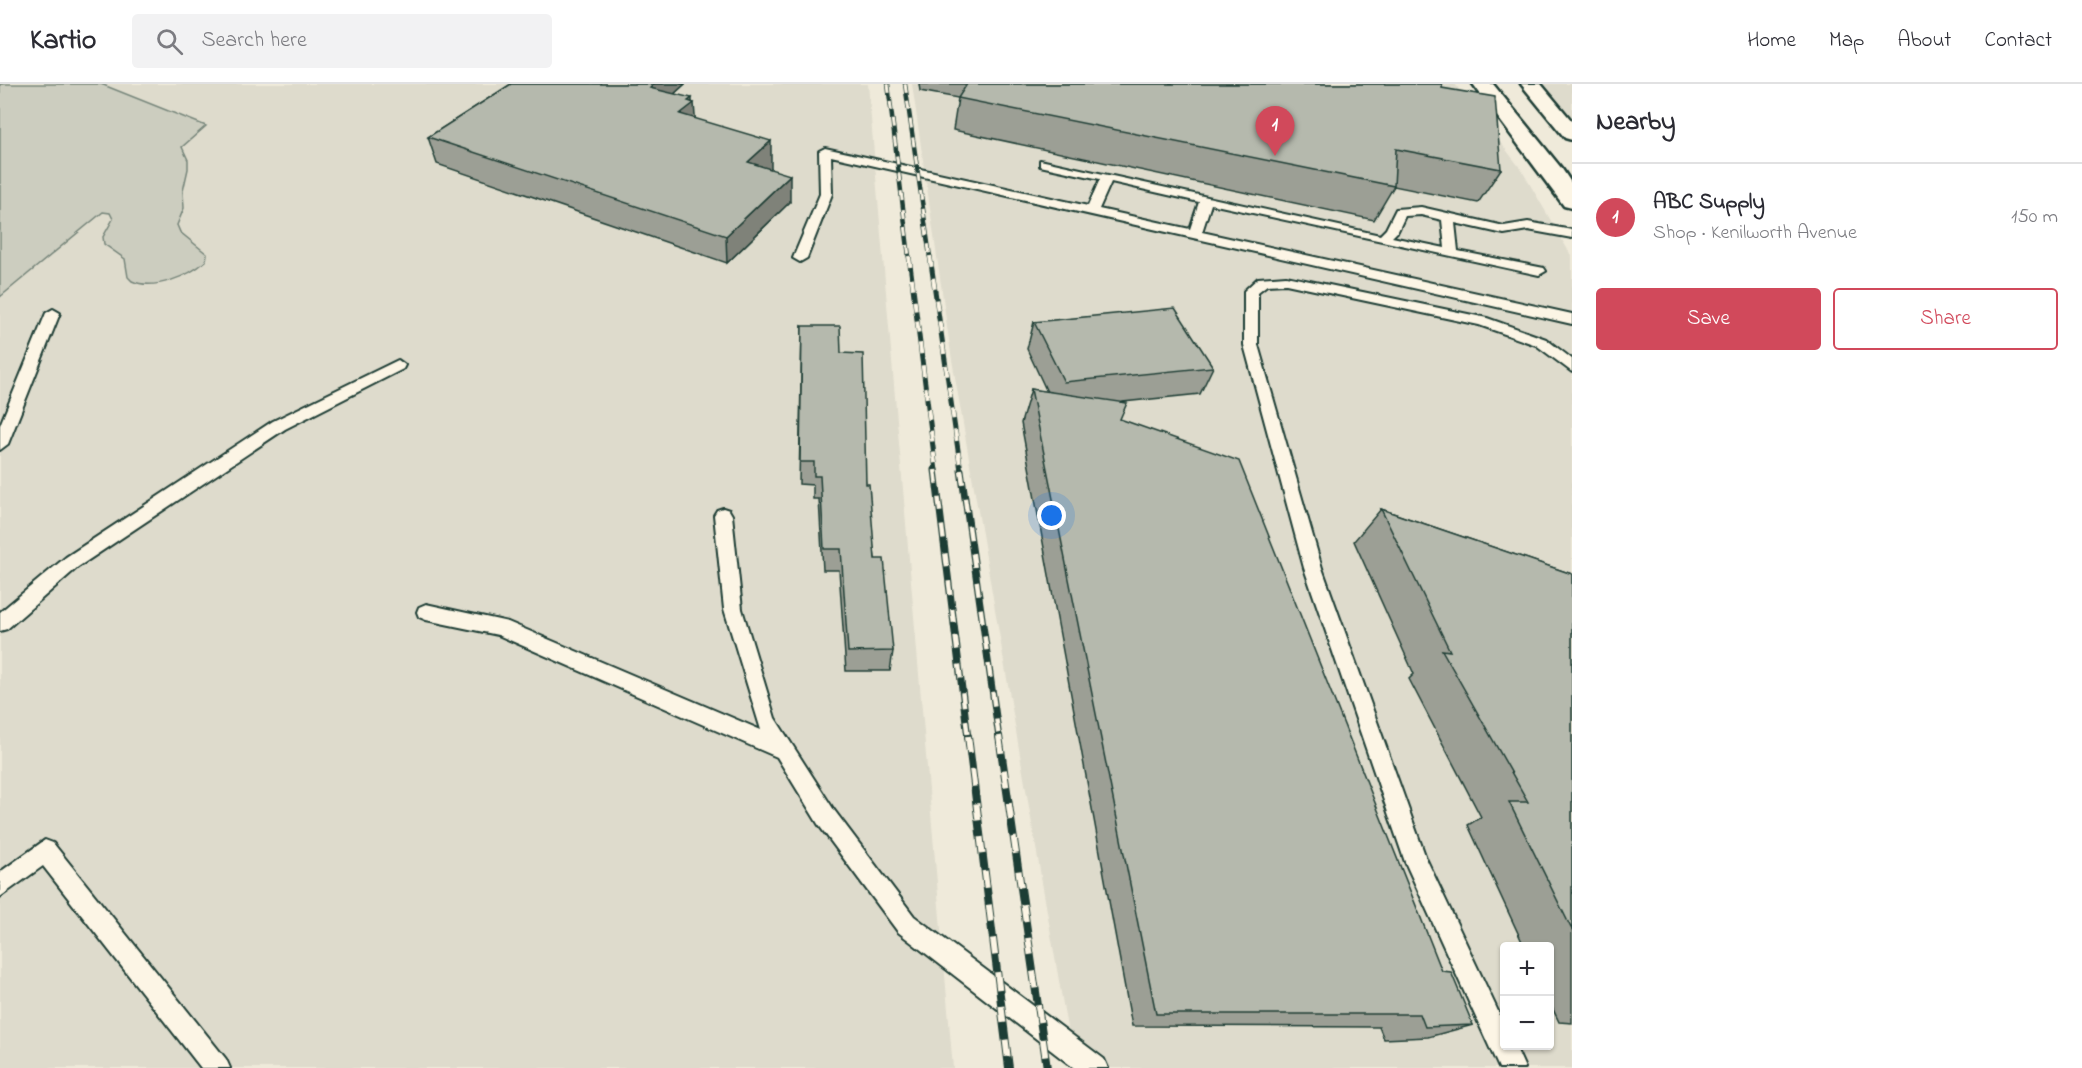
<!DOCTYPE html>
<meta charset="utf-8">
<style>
:root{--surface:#fff;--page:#f2f2f3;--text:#2b2b33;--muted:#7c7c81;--line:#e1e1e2;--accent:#d1495b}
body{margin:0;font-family:"Indie Flower",sans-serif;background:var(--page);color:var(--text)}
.controls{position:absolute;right:18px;bottom:18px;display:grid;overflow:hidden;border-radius:6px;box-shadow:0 2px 4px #0004}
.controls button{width:54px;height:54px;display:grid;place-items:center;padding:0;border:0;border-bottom:2px solid var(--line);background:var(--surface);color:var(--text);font:30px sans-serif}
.you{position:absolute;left:1052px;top:432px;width:21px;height:21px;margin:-15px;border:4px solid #fff;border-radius:50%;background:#1a73e8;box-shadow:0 0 0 9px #1a73e833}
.badge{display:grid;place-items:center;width:39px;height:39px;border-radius:50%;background:var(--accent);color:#fff;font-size:20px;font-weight:700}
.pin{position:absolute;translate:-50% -50px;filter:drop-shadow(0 2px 3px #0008)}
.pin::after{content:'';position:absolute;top:32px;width:21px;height:18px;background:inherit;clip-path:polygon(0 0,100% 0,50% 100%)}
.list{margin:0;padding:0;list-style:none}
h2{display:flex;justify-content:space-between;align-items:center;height:78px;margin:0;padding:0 24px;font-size:26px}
h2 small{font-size:20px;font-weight:400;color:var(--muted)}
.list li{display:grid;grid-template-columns:39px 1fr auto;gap:18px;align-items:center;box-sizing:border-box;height:108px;padding:0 24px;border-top:2px solid var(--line)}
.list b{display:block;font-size:22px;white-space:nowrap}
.list p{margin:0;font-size:20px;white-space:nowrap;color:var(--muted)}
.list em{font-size:20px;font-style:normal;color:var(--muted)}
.actions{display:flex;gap:12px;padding:18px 24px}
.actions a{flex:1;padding:14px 0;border:2px solid var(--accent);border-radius:6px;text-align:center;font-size:21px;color:var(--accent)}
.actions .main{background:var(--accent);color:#fff}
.icon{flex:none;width:33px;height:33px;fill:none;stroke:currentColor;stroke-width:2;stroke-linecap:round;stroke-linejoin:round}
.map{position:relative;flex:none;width:1572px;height:984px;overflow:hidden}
header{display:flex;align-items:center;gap:36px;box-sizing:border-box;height:84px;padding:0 30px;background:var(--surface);border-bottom:2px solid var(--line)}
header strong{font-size:28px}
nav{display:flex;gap:33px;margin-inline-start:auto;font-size:21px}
.search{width:420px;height:54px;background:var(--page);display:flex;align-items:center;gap:15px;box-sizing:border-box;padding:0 21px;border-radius:6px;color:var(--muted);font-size:22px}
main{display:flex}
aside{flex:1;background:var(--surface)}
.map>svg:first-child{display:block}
.built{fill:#dedbcc;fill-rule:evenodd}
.green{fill:#cccdbf;stroke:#76857a;stroke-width:1.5}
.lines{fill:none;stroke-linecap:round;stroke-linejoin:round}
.lane-casing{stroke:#1f3d34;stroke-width:4}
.primary-casing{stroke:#1f3d34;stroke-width:5}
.lane{fill:#fcf5e5;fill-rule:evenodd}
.primary{fill:#fcf5e5;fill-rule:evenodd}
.rail-far3-casing{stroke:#1f3d34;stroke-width:4.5}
.rail-far2-casing{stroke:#1f3d34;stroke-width:5}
.rail-far1-casing{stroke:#1f3d34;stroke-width:7}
.rail-casing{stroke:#1f3d34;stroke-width:8}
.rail-far3{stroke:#fcf5e5;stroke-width:3;stroke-dasharray:9;stroke-linecap:butt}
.rail-far2{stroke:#fcf5e5;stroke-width:4;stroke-dasharray:11;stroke-linecap:butt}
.rail-far1{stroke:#fcf5e5;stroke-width:4.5;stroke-dasharray:14;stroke-linecap:butt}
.rail{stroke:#fcf5e5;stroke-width:6;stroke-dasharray:17;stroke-linecap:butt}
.wall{fill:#9c9f95;stroke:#1f3d34;stroke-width:1.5}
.shaded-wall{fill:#7f8279;stroke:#1f3d34;stroke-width:1.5}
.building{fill:#b5b9ad;stroke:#1f3d34;stroke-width:1.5}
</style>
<header>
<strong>Kartio</strong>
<div class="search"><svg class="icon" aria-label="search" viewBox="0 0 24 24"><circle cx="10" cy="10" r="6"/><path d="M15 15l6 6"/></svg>Search here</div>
<nav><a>Home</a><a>Map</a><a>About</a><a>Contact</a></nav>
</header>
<main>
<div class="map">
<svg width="1572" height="984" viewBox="0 0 1572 984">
<rect width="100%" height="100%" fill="#efeada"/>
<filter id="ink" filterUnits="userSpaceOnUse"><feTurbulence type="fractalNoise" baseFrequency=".0167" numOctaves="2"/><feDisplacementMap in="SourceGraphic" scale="12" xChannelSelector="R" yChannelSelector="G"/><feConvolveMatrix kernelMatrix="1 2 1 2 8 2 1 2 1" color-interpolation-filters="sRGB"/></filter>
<g filter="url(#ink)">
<g class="built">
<path d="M101,0H868L953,984H0V213L206,42Z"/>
<path d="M912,0H1455L1521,85L1572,173V984H1074L951,270ZM1504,862H1550V962H1504Z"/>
<path d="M1543,0H1572V34Z"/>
</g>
<path class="green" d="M0,0H101L206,42L182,63L188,76V85L183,107L184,124L177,141L180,148L207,170L206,177C189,192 154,207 132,197L128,193L125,175L104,160L103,153L113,135L110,129L103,128L0,213Z"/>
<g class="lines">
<defs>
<g id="lane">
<path d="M825,64L1088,122L1100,95L1040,82V76L1380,151L1386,145L1396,125L1421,123L1504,142L1528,138L1572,146V154L1528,146L1504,150L1455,139L1458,167L1544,184L1546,187L1539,191L1211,120L1202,148L1572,230V240L831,72L832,110L807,174L800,178L793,174L820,110L819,67ZM1111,98L1199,118L1190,145L1099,125ZM1421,131L1442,136L1445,164L1392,153L1398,147L1405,132Z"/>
<path d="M1286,192L1487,234L1546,255L1572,275V288L1536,261L1479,241L1286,200L1267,201L1258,208V261L1322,484L1426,774L1504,940V962H1515L1525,984H1499L1405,778L1304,484L1244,261V207L1258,194Z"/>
<path d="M53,225L60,229L8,360L0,366V341L46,229Z"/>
<path d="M398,276L405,281L403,285L285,345L78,483L7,545L0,547V528L66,473L273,337Z"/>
<path d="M723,424L729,426L732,431L742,525L775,634L834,726L914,832L1104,975L1108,984H1074L898,848L818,740L777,673L498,551L426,536L419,533L417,528L419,523L426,520L508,538L761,646L724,525L714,431L717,426Z"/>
<path d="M45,756L53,759L226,975L230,984H201L43,782L0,813V788Z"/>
</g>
<g id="primary">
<path d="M1473,0H1493L1562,85L1572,100V124L1564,122Z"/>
<path d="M1521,0H1541L1572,37V56L1565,54Z"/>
</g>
</defs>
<use href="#lane" class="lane-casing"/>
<use href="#primary" class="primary-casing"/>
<use href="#lane" class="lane"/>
<use href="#primary" class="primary"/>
<defs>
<g id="rail-far3">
<path d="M888,0L909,173"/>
<path d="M905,0L930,173"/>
</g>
<g id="rail-far2">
<path d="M909,172L936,387"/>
<path d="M930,172L961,387"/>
</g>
<g id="rail-far1">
<path d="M935,386L968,654"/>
<path d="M961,386L999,654"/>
</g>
<g id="rail">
<path d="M968,652L1009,984"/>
<path d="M999,652L1047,984"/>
</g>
</defs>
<use href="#rail-far3" class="rail-far3-casing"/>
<use href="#rail-far2" class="rail-far2-casing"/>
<use href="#rail-far1" class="rail-far1-casing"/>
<use href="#rail" class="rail-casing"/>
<use href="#rail-far3" class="rail-far3"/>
<use href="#rail-far2" class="rail-far2"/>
<use href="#rail-far1" class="rail-far1"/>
<use href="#rail" class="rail"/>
</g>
<g class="wall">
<path d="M511,0H685L674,10L692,18L695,35L771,84L770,85L790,118L727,179L437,80L428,53Z"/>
<path d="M919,0H1442V4L1501,85L1478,119L1394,102L1374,136L953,46L958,14L920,7Z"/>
<path d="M1034,238L1213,283L1200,310L1123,318L1120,335L1473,941L1428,953L1384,955L1379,943L1132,942L1021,339L1031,305L1047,308L1027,265Z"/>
<path d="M802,242L841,269L866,400L875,475L893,567L890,587H846L839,486H823L819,415H813V401L799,400Z"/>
<path d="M1381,425L1572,490V939L1559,938L1550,919V862H1524L1468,741L1481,733L1409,595L1414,590L1354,457Z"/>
</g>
<g class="shaded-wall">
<path d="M654,0H685L653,29L650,4Z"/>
<path d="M692,14V20L694,19L696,45L680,30L688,17Z"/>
<path d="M771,57V84L748,105V78Z"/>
<path d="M790,91V118L727,179L726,152Z"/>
</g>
<g class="building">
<path d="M511,0H654L650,4L692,14L688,17L694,19L680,30L771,57L748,78L790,91L726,152L428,53Z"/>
<path d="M967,0H1442V4L1495,13L1501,85L1396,65L1394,102L958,14Z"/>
<path d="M1175,224L1213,283L1064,298L1034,238Z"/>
<path d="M802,242H840L841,269L863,270L866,400H869L875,475H884L893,567L848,568L841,465H824L820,392H814V378H800Z"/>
<path d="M1031,305L1127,319L1120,335L1239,377L1442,887L1451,888L1473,941L1425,943L1420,930H1156Z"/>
<path d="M1381,425L1572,490V846L1509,718H1528L1442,566L1450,567Z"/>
</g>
</g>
</svg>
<div class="controls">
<button>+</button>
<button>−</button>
</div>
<div class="you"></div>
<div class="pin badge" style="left:1275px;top:72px">1</div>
</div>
<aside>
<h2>Nearby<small></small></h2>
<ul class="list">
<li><span class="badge">1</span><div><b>ABC Supply</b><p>Shop · Kenilworth Avenue</p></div><em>150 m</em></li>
</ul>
<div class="actions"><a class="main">Save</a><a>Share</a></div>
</aside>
</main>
